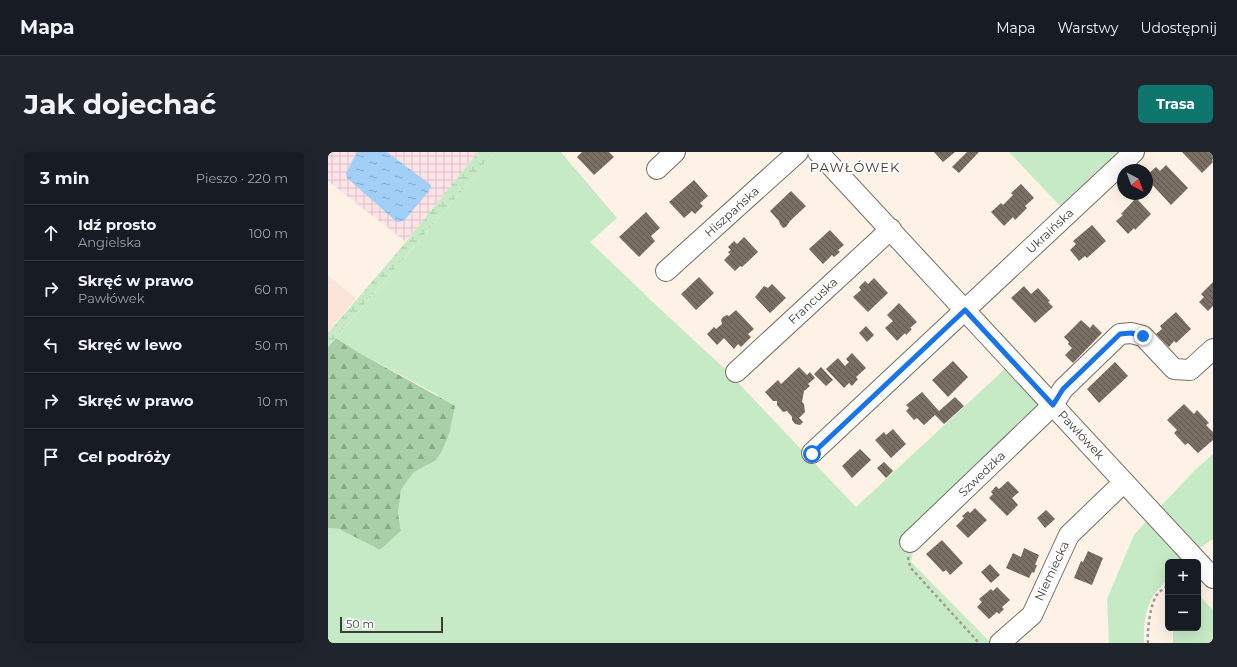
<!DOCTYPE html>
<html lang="pl">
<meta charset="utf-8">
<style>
:root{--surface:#171b24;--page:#20242c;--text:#f1f3f6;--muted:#9ea1a6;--line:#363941;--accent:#0f766e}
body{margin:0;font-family:Montserrat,sans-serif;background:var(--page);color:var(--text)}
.controls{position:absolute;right:12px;bottom:12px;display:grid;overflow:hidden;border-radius:6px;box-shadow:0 4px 16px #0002}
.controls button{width:36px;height:36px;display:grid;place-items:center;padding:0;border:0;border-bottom:1px solid var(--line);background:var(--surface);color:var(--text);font:20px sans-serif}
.compass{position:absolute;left:789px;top:12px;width:36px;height:36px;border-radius:50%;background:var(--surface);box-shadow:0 4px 16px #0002;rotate:139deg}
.scale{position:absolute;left:12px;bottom:10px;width:103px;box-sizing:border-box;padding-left:4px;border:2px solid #403c37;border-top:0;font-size:11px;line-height:14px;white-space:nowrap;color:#403c37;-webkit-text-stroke:3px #fff;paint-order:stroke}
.stop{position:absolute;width:12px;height:12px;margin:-9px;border:3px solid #1a73e8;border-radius:50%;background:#fff}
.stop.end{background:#1a73e8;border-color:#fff;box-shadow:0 1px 4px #0008}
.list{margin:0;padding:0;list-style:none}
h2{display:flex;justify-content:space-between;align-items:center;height:52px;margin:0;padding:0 16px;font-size:17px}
h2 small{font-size:13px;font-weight:400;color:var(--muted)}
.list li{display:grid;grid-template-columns:26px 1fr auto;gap:12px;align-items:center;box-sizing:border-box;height:56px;padding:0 16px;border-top:1px solid var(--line)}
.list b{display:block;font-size:15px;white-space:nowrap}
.list p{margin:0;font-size:13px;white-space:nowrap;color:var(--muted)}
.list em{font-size:13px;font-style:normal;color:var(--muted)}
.icon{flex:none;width:22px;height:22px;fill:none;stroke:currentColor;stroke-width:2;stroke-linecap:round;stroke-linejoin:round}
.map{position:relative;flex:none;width:885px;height:491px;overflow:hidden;border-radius:6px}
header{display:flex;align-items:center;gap:24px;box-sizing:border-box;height:56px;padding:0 20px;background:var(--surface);border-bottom:1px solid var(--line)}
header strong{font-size:19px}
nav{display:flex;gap:22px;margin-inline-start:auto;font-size:14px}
.intro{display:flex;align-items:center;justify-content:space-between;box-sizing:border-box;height:96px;padding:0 24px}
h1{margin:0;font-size:28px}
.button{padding:10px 18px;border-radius:6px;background:var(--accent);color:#fff;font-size:14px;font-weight:700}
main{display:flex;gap:24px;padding:0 24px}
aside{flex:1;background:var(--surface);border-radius:6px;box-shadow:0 4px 16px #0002}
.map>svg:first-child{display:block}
.commercial{fill:#fbe5d8}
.industrial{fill:url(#industrial-grid)}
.green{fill:#c7eac6}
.forest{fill:url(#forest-firs)}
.wetland{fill:url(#wetland-marsh)}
.water{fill:url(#water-ripples)}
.building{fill:url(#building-back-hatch)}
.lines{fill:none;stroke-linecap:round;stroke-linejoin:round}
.minor-casing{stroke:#766d62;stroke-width:22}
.path{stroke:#a29a91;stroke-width:2.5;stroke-dasharray:3 3;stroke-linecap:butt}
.minor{stroke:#fff;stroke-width:20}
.route{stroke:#1a73e8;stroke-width:5}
.labels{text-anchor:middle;stroke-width:4;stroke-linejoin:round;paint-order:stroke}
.street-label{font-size:12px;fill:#403c37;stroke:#fff}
.neighbourhood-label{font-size:13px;letter-spacing:1px;fill:#42392f;stroke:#fff}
</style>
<header>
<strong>Mapa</strong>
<nav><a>Mapa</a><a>Warstwy</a><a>Udostępnij</a></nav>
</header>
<div class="intro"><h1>Jak dojechać</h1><a class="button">Trasa</a></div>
<main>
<aside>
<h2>3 min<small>Pieszo · 220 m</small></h2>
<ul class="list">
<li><svg class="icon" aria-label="ahead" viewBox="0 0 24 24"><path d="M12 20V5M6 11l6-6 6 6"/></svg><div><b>Idź prosto</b><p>Angielska</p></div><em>100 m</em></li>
<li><svg class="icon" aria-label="right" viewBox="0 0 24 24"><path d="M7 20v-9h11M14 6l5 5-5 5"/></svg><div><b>Skręć w prawo</b><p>Pawłówek</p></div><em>60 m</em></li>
<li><svg class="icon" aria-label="left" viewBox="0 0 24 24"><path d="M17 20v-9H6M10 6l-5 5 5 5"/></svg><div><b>Skręć w lewo</b></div><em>50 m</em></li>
<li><svg class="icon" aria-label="right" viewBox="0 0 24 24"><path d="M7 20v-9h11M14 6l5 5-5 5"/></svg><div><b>Skręć w prawo</b></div><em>10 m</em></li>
<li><svg class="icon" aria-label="arrive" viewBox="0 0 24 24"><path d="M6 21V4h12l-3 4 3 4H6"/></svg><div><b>Cel podróży</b></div></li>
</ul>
</aside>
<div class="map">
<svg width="885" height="491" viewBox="0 0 885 491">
<defs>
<pattern id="industrial-grid" width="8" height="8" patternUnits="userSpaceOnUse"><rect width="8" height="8" fill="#fde2e6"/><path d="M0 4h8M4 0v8" fill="none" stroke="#dac3c6"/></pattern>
<pattern id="forest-firs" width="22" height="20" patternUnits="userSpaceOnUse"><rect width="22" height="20" fill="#a7d0a6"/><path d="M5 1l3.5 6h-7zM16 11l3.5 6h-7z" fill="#89aa88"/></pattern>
<pattern id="wetland-marsh" width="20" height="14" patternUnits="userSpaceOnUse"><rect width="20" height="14" fill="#c7eac6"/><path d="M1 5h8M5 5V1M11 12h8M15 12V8" fill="none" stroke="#accaab"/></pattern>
<pattern id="water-ripples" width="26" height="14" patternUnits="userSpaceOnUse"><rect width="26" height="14" fill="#a1cff5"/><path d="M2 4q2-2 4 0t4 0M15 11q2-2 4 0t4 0" fill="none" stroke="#85a9c7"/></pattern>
<pattern id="building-back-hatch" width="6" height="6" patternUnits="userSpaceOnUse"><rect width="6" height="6" fill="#796f64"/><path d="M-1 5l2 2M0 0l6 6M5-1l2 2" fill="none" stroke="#60584f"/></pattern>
</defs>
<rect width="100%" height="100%" fill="#fdf2e5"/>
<path class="commercial" d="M0,124L28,146L0,181Z"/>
<path class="industrial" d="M0,0H150L78,90L0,29Z"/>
<g class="green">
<path d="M166,0H233L289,66L262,90L329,154L397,217L528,355L680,214L725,267L586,396L583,410L663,491H0V376L11,377L52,398L73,379L70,361L73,338L86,320L107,309L110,243L28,199L8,186L132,41Z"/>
<path d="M681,0H792L735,57Z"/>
<path d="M885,302V387L869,398L829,358L868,317Z"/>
<path d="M823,364L854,401L852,410H840V427C835,433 829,438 825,444C817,457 815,477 816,491H781L779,447L806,383Z"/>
<path d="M870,442L885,458V491H845V476H870Z"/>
</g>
<path class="forest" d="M8,186L28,199L127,254L121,282L114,299L107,309L86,320L73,338L70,361L73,379L52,398L11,377L0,376V195Z"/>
<path class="wetland" d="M150,0H166L132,41L0,195V181L78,90Z"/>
<path class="water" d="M29,0H59L103,33V35L100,40L76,69L69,70L19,26L18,21Z"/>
<g class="building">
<path d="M254,0H281L286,5L266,23L249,5Z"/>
<path d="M606,0H627L615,10Z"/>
<path d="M639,0H651L631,21L624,15Z"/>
<path d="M854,0H885V7L884,8L885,10L874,21Z"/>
<path d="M838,13L860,36L843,53L819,27V23L828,15L832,19Z"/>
<path d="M366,28L380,44L372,51L375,54L367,62L364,59L356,66L341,50Z"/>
<path d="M693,32L706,46L697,54L699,56L687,68L685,65L676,74L663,60L673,51L675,53L685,43L683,41Z"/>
<path d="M463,39L478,54L462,69L458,75L455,76L452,72L451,69L442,59Z"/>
<path d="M808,46L823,62L807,78L806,76L800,82L788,69L795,63L793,62Z"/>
<path d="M318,60L332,76L323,84L327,89L311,105L291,85Z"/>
<path d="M764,73L778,89L759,106L757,104L751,109L742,98L748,92L745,89Z"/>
<path d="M502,78L516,93L510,98L512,100L506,105L504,103L495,112L481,97Z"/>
<path d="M416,85L430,100L414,115L412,114L407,119L396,108L402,102L400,100L403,98L400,95L406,89L409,92Z"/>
<path d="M371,125L386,141L368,158L353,142Z"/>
<path d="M546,126L560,141L540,160L525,145L533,138L531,135L537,129L540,132Z"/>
<path d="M885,130V154L880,159L871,150L876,145L873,142Z"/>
<path d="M444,132L458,146L442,161L427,145L436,134L440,136Z"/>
<path d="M696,134L703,142L710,136L722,149L720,150L725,155L707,171L683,146Z"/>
<path d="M571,151L589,170L582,176L584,177L578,183L577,181L569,189L557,176L565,169L559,163Z"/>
<path d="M408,158L426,177L420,182L423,185L413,195L410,192L406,197L396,186L389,193L379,182L386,175L388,177L394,172L393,168L395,165L399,163L401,164Z"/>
<path d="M848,160L863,177L848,191L846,189L841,195L828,182L834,177L832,174Z"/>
<path d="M753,168L762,176L765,172L774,181L745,211L737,203L744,196L740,192L741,190L736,185Z"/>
<path d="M538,174L546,183L539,190L531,181Z"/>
<path d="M524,201L538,216L528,225L530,227L524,234L521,231L516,236L498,217L510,206L517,214L521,210L518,207Z"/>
<path d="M625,209L640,225L620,245L604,228Z"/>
<path d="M787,210L800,224L771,251L759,237Z"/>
<path d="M471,215L479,223L482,220L487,226L480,232L482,234L476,239L474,250L476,252L477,260L471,266L475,270L472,273L467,272L464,268V265L459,259L455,260L449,253V249H445L437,240L450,228L453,232Z"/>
<path d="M493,215L505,228L498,234L486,222Z"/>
<path d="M594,240L611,259L627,245L636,254L616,272L607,263L596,273L589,266L586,268L578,259L581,256L578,253Z"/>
<path d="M856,252L866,262L869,258L881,271L878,273L885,280V288L870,301L860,291L857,293L846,281L849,278L839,268Z"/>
<path d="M565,277L578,292L563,306L547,288L556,280L558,283Z"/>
<path d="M532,297L543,308L524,326L514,314Z"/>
<path d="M556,310L565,319L558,326L549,316Z"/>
<path d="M680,329L691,340L684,346L690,353L679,364L661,346L665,342L663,340L668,334L671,337Z"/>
<path d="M647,356L659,368L640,386L628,374L636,366L634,364L640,359L642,361Z"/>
<path d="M718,358L727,367L717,376L709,366Z"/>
<path d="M614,388L635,411L622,423L618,418L615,420L598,402Z"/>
<path d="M696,396L711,403L707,413H709L706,421L704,420L701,426L678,416L685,401L693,405Z"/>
<path d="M760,399L775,406L764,433L746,426L753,409L755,410Z"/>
<path d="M662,412L672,423L663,431L653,420Z"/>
<path d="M669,435L682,448L674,455L676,457L671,462L669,460L661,467L649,455L654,450L651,447L663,437L665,439Z"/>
</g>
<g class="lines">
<defs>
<g id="minor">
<path d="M490,0L885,426"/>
<path d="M329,17L347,0"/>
<path d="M338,119L470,0"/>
<path d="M408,220L563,77"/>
<path d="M484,301L806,0"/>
<path d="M582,390L725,253L735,237L792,182L803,181L815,184L846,217L862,218L885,197"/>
<path d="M672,491L704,463L741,383L796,330"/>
</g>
</defs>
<use href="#minor" class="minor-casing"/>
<g class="path">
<path d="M580,405L582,415L651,491"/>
<path d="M820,491C819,478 822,455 828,444C831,440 836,436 840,433"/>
</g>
<use href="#minor" class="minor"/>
</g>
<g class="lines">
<path class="route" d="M484,302L637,158L725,253L735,237L792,182L803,181L815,184"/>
</g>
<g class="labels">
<g class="street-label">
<text transform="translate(404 60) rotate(-42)" y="4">Hiszpańska</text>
<text transform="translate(722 79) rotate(-43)" y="4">Ukraińska</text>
<text transform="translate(485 149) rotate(-43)" y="4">Francuska</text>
<text transform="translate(753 283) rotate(47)" y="4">Pawłówek</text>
<text transform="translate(654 322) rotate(-44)" y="4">Szwedzka</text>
<text transform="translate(724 419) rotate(-65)" y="4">Niemiecka</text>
</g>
<g class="neighbourhood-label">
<text x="527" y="20">PAWŁÓWEK</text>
</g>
</g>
</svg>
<div class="controls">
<button>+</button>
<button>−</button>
</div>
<svg class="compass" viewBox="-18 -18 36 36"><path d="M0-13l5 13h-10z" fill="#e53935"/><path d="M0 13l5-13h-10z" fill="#9ea1a6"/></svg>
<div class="scale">50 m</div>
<div class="stop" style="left:484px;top:302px"></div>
<div class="stop end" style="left:815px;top:184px"></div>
</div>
</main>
